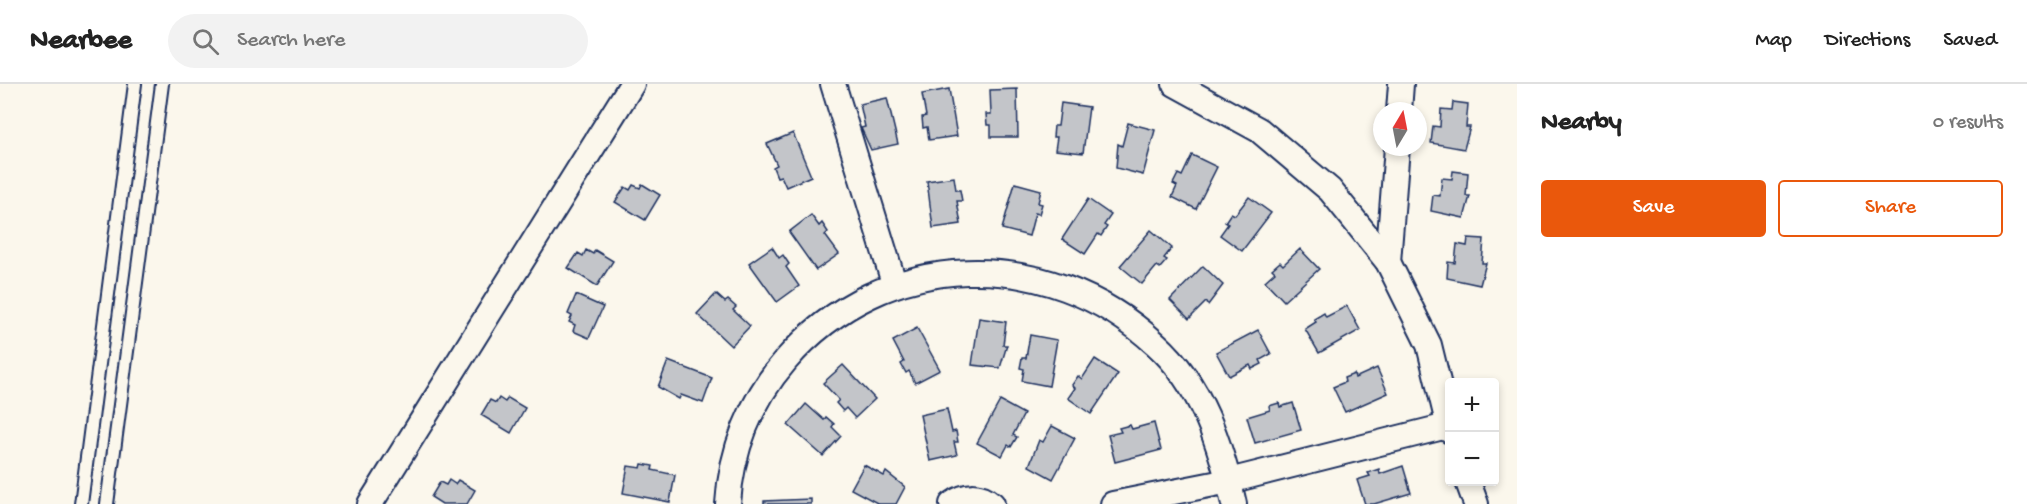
<!DOCTYPE html>
<meta charset="utf-8">
<style>
:root{--surface:#fff;--page:#f2f2f2;--text:#222;--muted:#767676;--line:#e0e0e0;--accent:#ea580c}
body{margin:0;font-family:"Gochi Hand",sans-serif;background:var(--page);color:var(--text)}
.controls{position:absolute;right:18px;bottom:18px;display:grid;overflow:hidden;border-radius:6px;box-shadow:0 3px 9px #0003}
.controls button{width:54px;height:54px;display:grid;place-items:center;padding:0;border:0;border-bottom:2px solid var(--line);background:var(--surface);color:var(--text);font:30px sans-serif}
.compass{position:absolute;left:1373px;top:18px;width:54px;height:54px;border-radius:50%;background:var(--surface);box-shadow:0 3px 9px #0003;rotate:10deg}
.list{margin:0;padding:0;list-style:none}
h2{display:flex;justify-content:space-between;align-items:center;height:78px;margin:0;padding:0 24px;font-size:26px}
h2 small{font-size:20px;font-weight:400;color:var(--muted)}
.actions{display:flex;gap:12px;padding:18px 24px}
.actions a{flex:1;padding:14px 0;border:2px solid var(--accent);border-radius:6px;text-align:center;font-size:21px;color:var(--accent)}
.actions .main{background:var(--accent);color:#fff}
.icon{flex:none;width:33px;height:33px;fill:none;stroke:currentColor;stroke-width:2;stroke-linecap:round;stroke-linejoin:round}
.map{position:relative;flex:none;width:1517px;height:420px;overflow:hidden}
header{display:flex;align-items:center;gap:36px;box-sizing:border-box;height:84px;padding:0 30px;background:var(--surface);border-bottom:2px solid var(--line)}
header strong{font-size:28px}
nav{display:flex;gap:33px;margin-inline-start:auto;font-size:21px}
.search{width:420px;height:54px;background:var(--page);display:flex;align-items:center;gap:15px;box-sizing:border-box;padding:0 21px;border-radius:33px;color:var(--muted);font-size:22px}
main{display:flex}
aside{flex:1;background:var(--surface)}
.map>svg:first-child{display:block}
.building{fill:#c3c5c9;stroke:#1b2f5e;stroke-width:1.5}
.lines{fill:none;stroke-linecap:round;stroke-linejoin:round}
.service-casing{stroke:#1b2f5e;stroke-width:16}
.minor-casing{stroke:#1b2f5e;stroke-width:28}
.service{stroke:#fbf7ec;stroke-width:12}
.minor{stroke:#fbf7ec;stroke-width:24}
</style>
<header>
<strong>Nearbee</strong>
<div class="search"><svg class="icon" aria-label="search" viewBox="0 0 24 24"><circle cx="10" cy="10" r="6"/><path d="M15 15l6 6"/></svg>Search here</div>
<nav><a>Map</a><a>Directions</a><a>Saved</a></nav>
</header>
<main>
<div class="map">
<svg width="1517" height="420" viewBox="0 0 1517 420">
<rect width="100%" height="100%" fill="#fbf7ec"/>
<filter id="ink" filterUnits="userSpaceOnUse"><feTurbulence type="fractalNoise" baseFrequency=".0167" numOctaves="2"/><feDisplacementMap in="SourceGraphic" scale="12" xChannelSelector="R" yChannelSelector="G"/><feConvolveMatrix kernelMatrix="1 2 1 2 8 2 1 2 1" color-interpolation-filters="sRGB"/></filter>
<g filter="url(#ink)">
<g class="building">
<path d="M949,5L957,52L929,56L927,43L923,44L922,33L926,32L922,10Z"/>
<path d="M1017,5L1018,53H991V41H987L986,30H991L990,6Z"/>
<path d="M887,14L898,60L871,66L861,44L865,43L860,20Z"/>
<path d="M1453,18L1468,20L1466,43H1470L1464,65L1431,59L1433,42L1440,43L1441,25L1452,26Z"/>
<path d="M1061,19L1089,23L1083,69L1055,66L1057,53H1053L1054,42H1058Z"/>
<path d="M1128,39L1155,46L1143,91L1116,84L1118,60L1122,62Z"/>
<path d="M793,49L811,92L786,103L781,92L777,93L773,83L777,81L767,60Z"/>
<path d="M1192,71L1217,83L1196,125L1172,113L1177,102L1173,100L1178,90L1182,92Z"/>
<path d="M1453,87L1468,89L1466,112H1470L1464,134L1431,127L1433,111L1440,112L1442,94L1452,95Z"/>
<path d="M954,93L956,106H960L962,117H957L961,140L933,144L927,97Z"/>
<path d="M1015,99L1041,106L1038,119L1042,120L1039,130L1035,129L1029,152L1002,145Z"/>
<path d="M642,100L660,111L645,136L615,118L625,103L630,106L633,101L640,104Z"/>
<path d="M1249,113L1271,129L1242,167L1220,151L1228,140L1225,138L1231,129L1235,131Z"/>
<path d="M1088,115L1111,131L1104,141L1107,143L1101,152L1098,150L1085,170L1062,155Z"/>
<path d="M811,131L819,142L822,139L828,148L825,151L839,170L816,186L789,148Z"/>
<path d="M1151,146L1172,164L1164,174L1167,176L1160,184L1157,182L1142,200L1120,182Z"/>
<path d="M1468,154L1484,155L1482,179H1486L1480,201L1447,194L1448,178L1455,179L1457,160L1467,162Z"/>
<path d="M772,163L779,174L783,171L789,180L786,183L799,202L777,218L749,179Z"/>
<path d="M1300,165L1319,185L1284,217L1265,197L1275,188L1272,185L1280,178L1283,181Z"/>
<path d="M586,166L593,170L595,166L613,177L597,202L568,184L578,169L583,172Z"/>
<path d="M1203,182L1223,201L1208,221L1206,218L1189,235L1170,216Z"/>
<path d="M716,210L725,218L728,216L736,223L733,226L750,242L731,262L697,230Z"/>
<path d="M576,211L603,223L589,254L573,247L575,241L569,238L572,232L568,230Z"/>
<path d="M1347,222L1360,246L1319,269L1305,245L1316,238L1314,235L1324,229L1326,233Z"/>
<path d="M979,234L1006,238L1003,261H1007L1000,284L972,281Z"/>
<path d="M917,244L940,286L915,299L909,287L906,289L901,280L904,278L893,257Z"/>
<path d="M1258,246L1271,270L1260,276L1262,280L1252,285L1250,281L1229,292L1216,268Z"/>
<path d="M1030,251L1057,256L1049,302L1022,297L1024,285L1020,284L1022,274H1026Z"/>
<path d="M1095,275L1118,290L1091,330L1068,314L1075,304L1072,301L1078,292L1082,295Z"/>
<path d="M668,277L712,294L703,319L681,311L679,315L658,303Z"/>
<path d="M843,281L875,315L855,334L846,324L843,327L836,319L839,316L823,299Z"/>
<path d="M1377,284L1388,309L1345,328L1333,303L1345,298L1344,294L1354,290L1355,294Z"/>
<path d="M499,314L505,318L508,314L525,324L511,349L481,331L490,316L496,319Z"/>
<path d="M1000,317L1024,330L1013,351L1017,353L1011,363L1008,361L1002,372L977,359Z"/>
<path d="M1279,319L1280,323L1293,319L1301,346L1255,359L1247,333L1270,326L1269,322Z"/>
<path d="M806,320L824,336L826,333L834,340L832,343L841,352L823,372L788,341Z"/>
<path d="M947,325L952,348L956,347L958,358H954L957,371L930,377L920,331Z"/>
<path d="M1154,339L1161,366L1115,378L1108,351L1121,348L1119,344L1130,341L1132,345Z"/>
<path d="M1052,342L1075,354L1053,395L1029,382L1039,356L1043,358Z"/>
<path d="M642,380L653,382L652,386L675,391L670,418L623,409L628,382L641,384Z"/>
<path d="M864,381L884,392L886,388L905,403L896,420H879L851,405Z"/>
<path d="M1403,382L1411,409L1374,420H1365L1357,396L1370,392L1368,389L1379,385L1380,390Z"/>
<path d="M449,396L455,400L458,396L475,406L467,420H442L431,413L440,398L446,401Z"/>
<path d="M811,415V420H764V417Z"/>
</g>
<g class="lines">
<defs>
<g id="service">
<path d="M81,420L135,0"/>
<path d="M107,420L162,0"/>
</g>
<g id="minor">
<path d="M833,0L894,199"/>
<path d="M1175,0L1259,46L1330,106L1388,178L1429,261L1450,347"/>
<path d="M1399,27L1401,0"/>
<path d="M1388,178L1397,63"/>
<path d="M1468,398L1476,420"/>
<path d="M370,420L632,0"/>
<path d="M728,420C731,367 751,316 786,276C883,163 1048,160 1156,260C1202,301 1221,362 1234,420"/>
<path d="M952,420C965,410 979,409 992,420"/>
<path d="M1113,420L1229,397L1447,342"/>
</g>
</defs>
<use href="#service" class="service-casing"/>
<use href="#minor" class="minor-casing"/>
<use href="#service" class="service"/>
<use href="#minor" class="minor"/>
</g>
</g>
</svg>
<div class="controls">
<button>+</button>
<button>−</button>
</div>
<svg class="compass" viewBox="-18 -18 36 36"><path d="M0-13l5 13h-10z" fill="#e53935"/><path d="M0 13l5-13h-10z" fill="#767676"/></svg>
</div>
<aside>
<h2>Nearby<small>0 results</small></h2>
<ul class="list">
</ul>
<div class="actions"><a class="main">Save</a><a>Share</a></div>
</aside>
</main>
